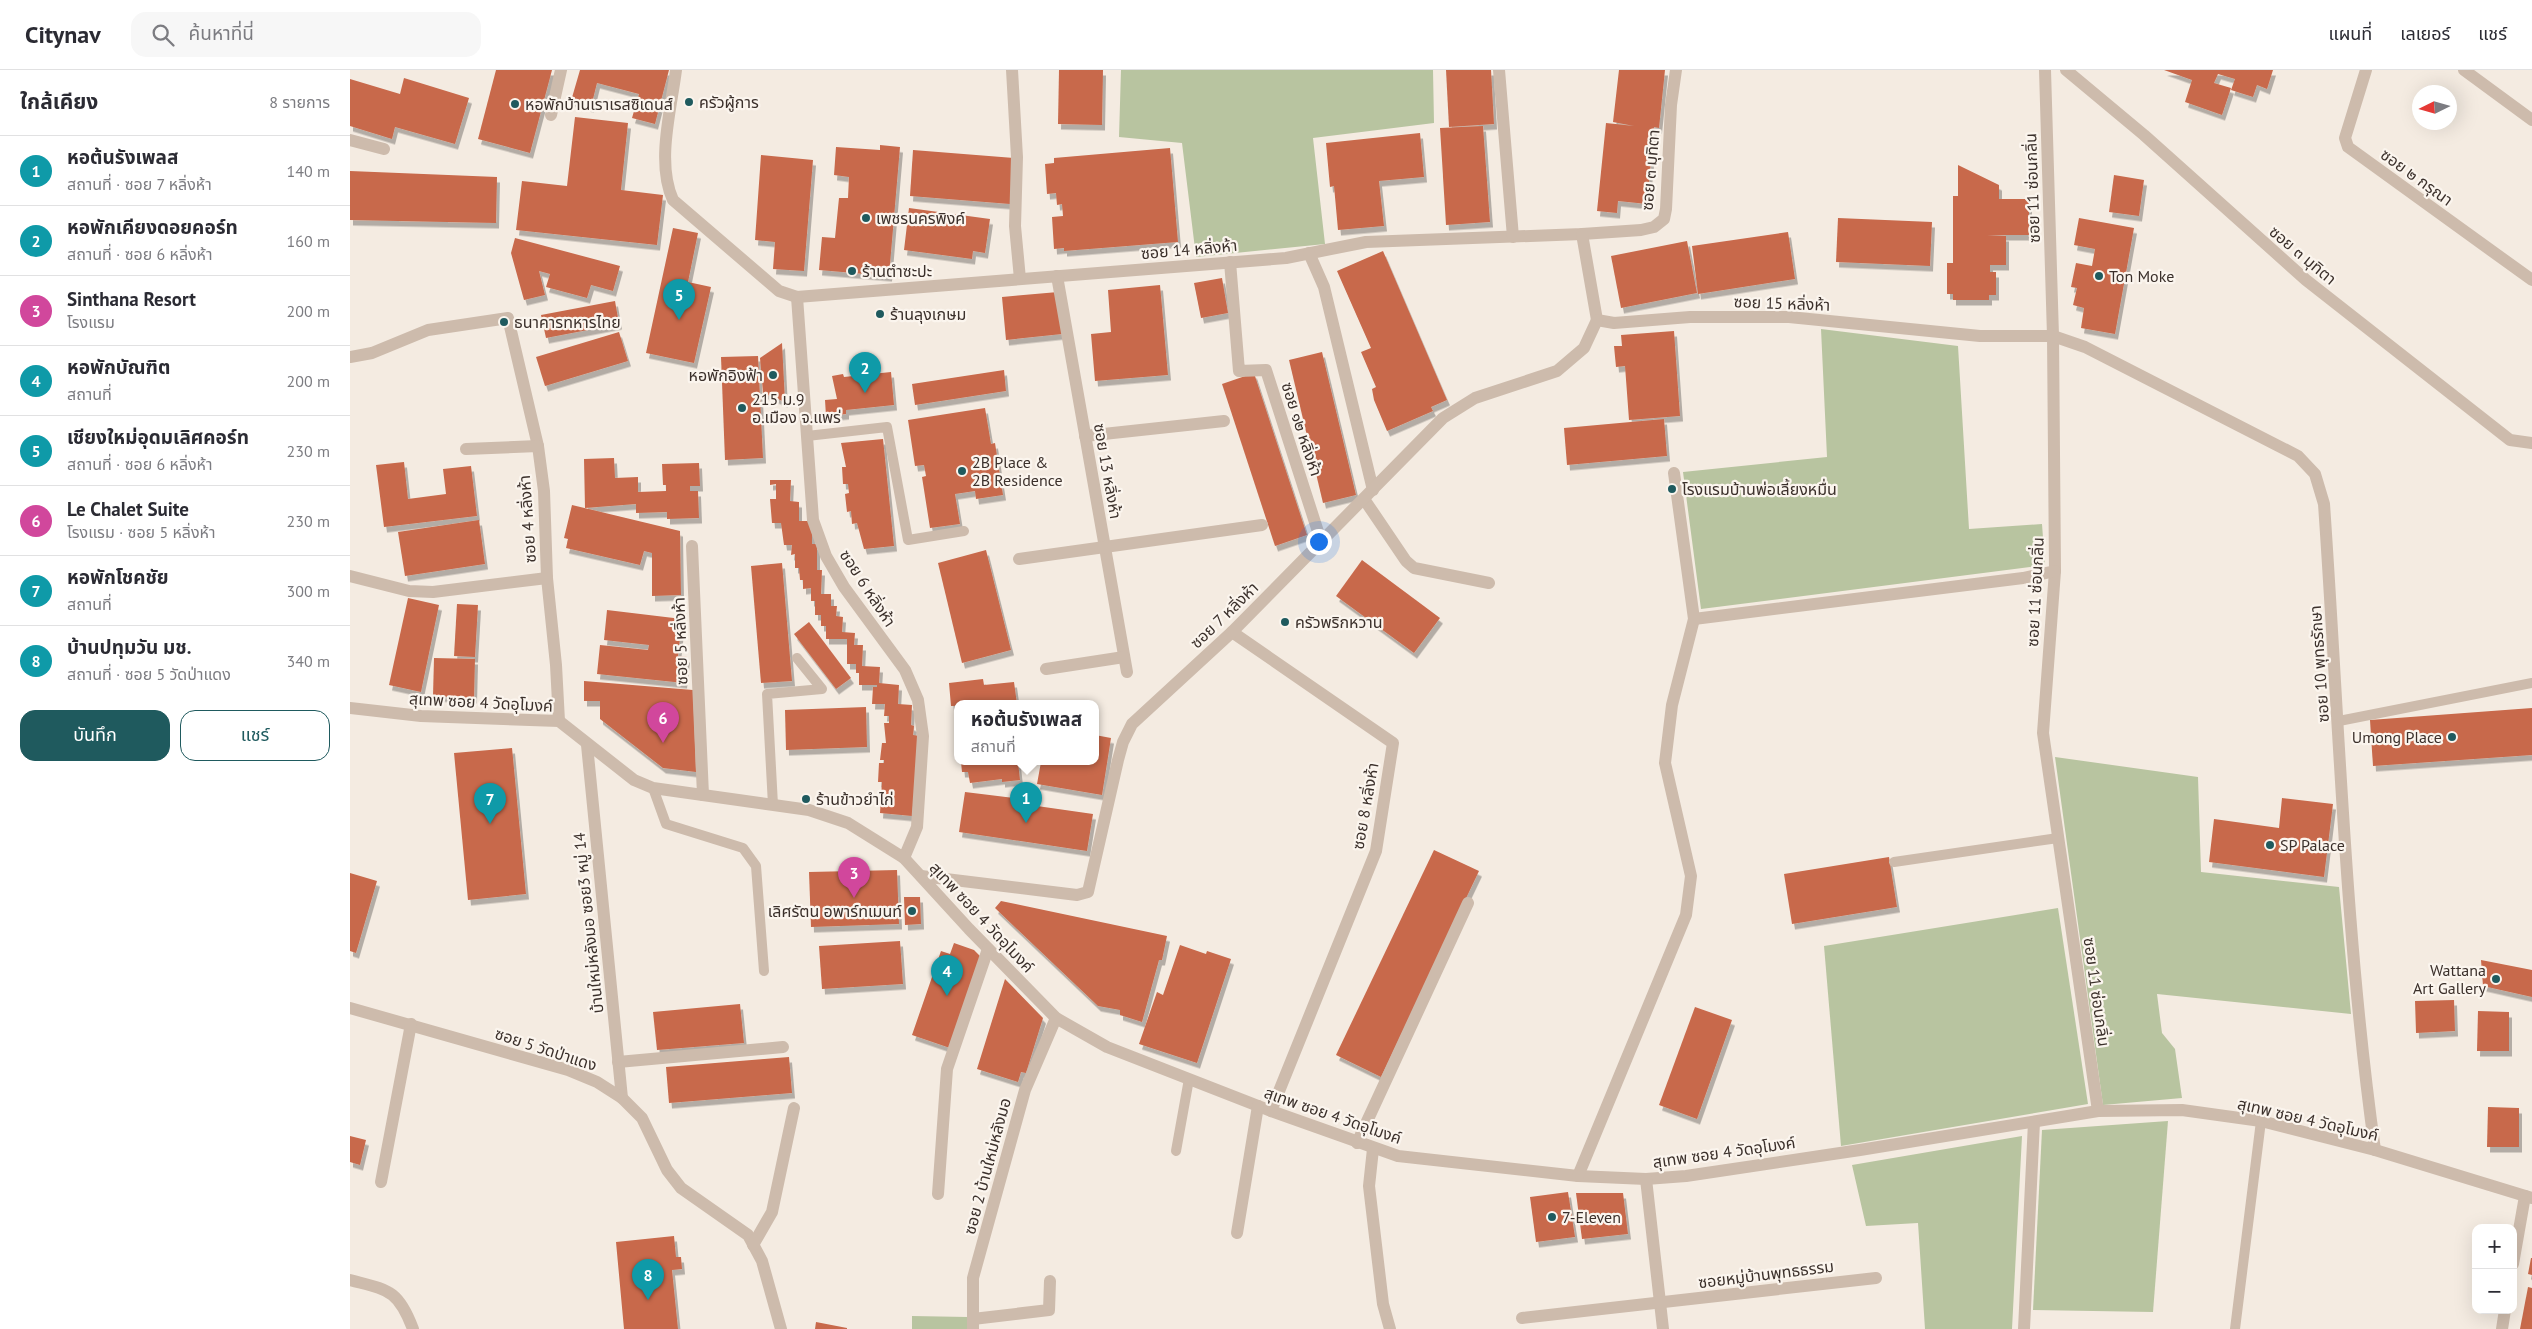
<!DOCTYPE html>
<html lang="th">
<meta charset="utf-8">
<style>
:root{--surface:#fff;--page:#f7f7f7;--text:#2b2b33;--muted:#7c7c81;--line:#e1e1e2;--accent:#1f5a5e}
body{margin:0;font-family:"PT Sans","Noto Sans Thai",sans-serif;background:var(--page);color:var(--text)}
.controls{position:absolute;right:15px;bottom:15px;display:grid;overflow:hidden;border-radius:10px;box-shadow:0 5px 20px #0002}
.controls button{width:45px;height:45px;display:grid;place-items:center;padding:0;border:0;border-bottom:1px solid var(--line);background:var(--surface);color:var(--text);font:25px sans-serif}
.compass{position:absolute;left:2062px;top:15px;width:45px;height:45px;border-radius:50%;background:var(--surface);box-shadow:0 5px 20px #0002;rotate:265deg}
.you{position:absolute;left:968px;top:471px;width:18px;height:18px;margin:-12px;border:4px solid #fff;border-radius:50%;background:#1a73e8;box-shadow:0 0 0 8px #1a73e833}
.badge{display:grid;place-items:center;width:32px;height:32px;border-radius:50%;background:var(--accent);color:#fff;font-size:16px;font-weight:700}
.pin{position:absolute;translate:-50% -41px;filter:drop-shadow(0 1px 2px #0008)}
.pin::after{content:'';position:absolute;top:26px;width:18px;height:15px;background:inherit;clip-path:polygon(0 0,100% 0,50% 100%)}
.popup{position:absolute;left:604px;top:630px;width:145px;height:65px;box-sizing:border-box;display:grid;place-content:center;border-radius:10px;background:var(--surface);filter:drop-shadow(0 1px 4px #0005);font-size:16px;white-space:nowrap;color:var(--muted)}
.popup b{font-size:19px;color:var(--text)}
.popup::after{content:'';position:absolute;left:50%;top:100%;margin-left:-10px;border:10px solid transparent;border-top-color:var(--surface)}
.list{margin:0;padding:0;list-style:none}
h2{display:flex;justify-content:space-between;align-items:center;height:65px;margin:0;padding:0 20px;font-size:21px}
h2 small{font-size:16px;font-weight:400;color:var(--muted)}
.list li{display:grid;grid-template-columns:32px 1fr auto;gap:15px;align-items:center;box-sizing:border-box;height:70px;padding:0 20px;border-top:1px solid var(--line)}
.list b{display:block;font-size:19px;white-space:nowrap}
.list p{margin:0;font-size:16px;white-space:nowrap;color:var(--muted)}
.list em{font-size:16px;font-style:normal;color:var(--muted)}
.actions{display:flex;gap:10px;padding:15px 20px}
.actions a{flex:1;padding:11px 0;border:1px solid var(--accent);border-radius:15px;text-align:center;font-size:18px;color:var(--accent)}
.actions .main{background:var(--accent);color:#fff}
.icon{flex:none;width:28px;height:28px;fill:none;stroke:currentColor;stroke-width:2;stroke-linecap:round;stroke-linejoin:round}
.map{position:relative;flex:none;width:2182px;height:1259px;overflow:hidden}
header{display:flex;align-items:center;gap:30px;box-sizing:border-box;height:70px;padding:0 25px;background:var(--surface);border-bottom:1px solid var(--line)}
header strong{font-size:24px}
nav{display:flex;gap:28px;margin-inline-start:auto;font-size:18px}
.search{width:350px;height:45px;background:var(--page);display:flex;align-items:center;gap:12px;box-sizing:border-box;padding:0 18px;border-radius:15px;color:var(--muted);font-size:19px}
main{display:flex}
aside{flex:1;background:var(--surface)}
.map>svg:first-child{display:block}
.green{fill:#b8c4a0}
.building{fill:#c8694b;filter:url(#shadow)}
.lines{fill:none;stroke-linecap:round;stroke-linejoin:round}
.service{stroke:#cdbbac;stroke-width:10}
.minor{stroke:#cdbbac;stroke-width:12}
.poi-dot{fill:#1f5a5e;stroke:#fbf5ee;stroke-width:2}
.labels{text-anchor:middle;stroke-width:4.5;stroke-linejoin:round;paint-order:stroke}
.poi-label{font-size:16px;fill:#3b302b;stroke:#fbf5ee;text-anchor:start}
.street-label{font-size:16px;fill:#3b302b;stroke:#fbf5ee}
</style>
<header>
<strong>Citynav</strong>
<div class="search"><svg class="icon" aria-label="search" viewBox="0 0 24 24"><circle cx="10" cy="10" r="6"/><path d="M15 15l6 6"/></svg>ค้นหาที่นี่</div>
<nav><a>แผนที่</a><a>เลเยอร์</a><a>แชร์</a></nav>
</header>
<main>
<aside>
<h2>ใกล้เคียง<small>8 รายการ</small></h2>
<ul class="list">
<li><span class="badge" style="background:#0f9aa8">1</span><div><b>หอต้นรังเพลส</b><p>สถานที่ · ซอย 7 หลิ่งห้า</p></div><em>140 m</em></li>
<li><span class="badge" style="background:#0f9aa8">2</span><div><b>หอพักเคียงดอยคอร์ท</b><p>สถานที่ · ซอย 6 หลิ่งห้า</p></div><em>160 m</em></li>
<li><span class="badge" style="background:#d1479c">3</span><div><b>Sinthana Resort</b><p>โรงแรม</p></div><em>200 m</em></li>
<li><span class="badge" style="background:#0f9aa8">4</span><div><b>หอพักบัณฑิต</b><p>สถานที่</p></div><em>200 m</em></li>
<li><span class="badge" style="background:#0f9aa8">5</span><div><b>เชียงใหม่อุดมเลิศคอร์ท</b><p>สถานที่ · ซอย 6 หลิ่งห้า</p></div><em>230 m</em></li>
<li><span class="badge" style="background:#d1479c">6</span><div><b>Le Chalet Suite</b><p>โรงแรม · ซอย 5 หลิ่งห้า</p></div><em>230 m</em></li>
<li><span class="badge" style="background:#0f9aa8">7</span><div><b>หอพักโชคชัย</b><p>สถานที่</p></div><em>300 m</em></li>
<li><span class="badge" style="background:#0f9aa8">8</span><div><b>บ้านปทุมวัน มช.</b><p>สถานที่ · ซอย 5 วัดป่าแดง</p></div><em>340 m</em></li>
</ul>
<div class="actions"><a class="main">บันทึก</a><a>แชร์</a></div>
</aside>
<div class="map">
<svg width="2182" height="1259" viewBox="0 0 2182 1259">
<defs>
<filter id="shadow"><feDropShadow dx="3" dy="5.5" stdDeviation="0" flood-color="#0004"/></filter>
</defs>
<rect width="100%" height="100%" fill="#f4ebe1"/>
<g class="green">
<path d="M771,0H1083L1084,53L963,68L975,174L846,187L832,73L769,67Z"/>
<path d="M1471,259L1608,276L1619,459L1692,454L1695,495L1351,539L1333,402L1477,387Z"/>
<path d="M1705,687L1848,707L1851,802L1989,817L2001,944L1807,924L1812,963L1825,979L1832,1028L1753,1035Z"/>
<path d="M1708,838L1738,1034L1491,1076L1474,876Z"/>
<path d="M1818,1051L1803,1242L1683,1240L1692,1060Z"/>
<path d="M1672,1066L1662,1259H1575L1568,1153L1516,1156L1502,1095Z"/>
<path d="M562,1246L618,1247L617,1259H562Z"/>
</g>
<g class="building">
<path d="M146,0H202L180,83L128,69Z"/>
<path d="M230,0H319L305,54L282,48L289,24L247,13L241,37L221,31Z"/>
<path d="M709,0H753L752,55L708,54Z"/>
<path d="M1096,0H1141L1144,54L1099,57Z"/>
<path d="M1269,0H1315L1309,58L1304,57L1297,134L1268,131L1267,143L1247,141L1256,53L1284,56L1263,52Z"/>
<path d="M1814,0H1923L1917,19L1907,15L1903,27L1881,20L1885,9L1868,4L1864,13L1881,18L1872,45L1835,32L1842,10Z"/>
<path d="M54,8L119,28L105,74L45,57L42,69L0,56V9L50,24Z"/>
<path d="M225,47L278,53L271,120L313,125L307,175L166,160L172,111L217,116Z"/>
<path d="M1133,56L1140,152L1096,155L1090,58Z"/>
<path d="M1070,63L1074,107L1029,111L1034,156L988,160L984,116L980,117L976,73Z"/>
<path d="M530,75L550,77L539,206L469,200L472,167L485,168L489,128H498L499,107L484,105L486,77L530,80Z"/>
<path d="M820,78L828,172L714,181V178L704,179L702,147L713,146L712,134L707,135L706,123L697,124L695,94L704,93V88Z"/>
<path d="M563,80L664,88L660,134L560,126Z"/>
<path d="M411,85L463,90L454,201L423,199L425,172L405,170Z"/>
<path d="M1608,95L1649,115V129H1679V165H1637L1656,166V195H1640V202H1646V225H1639V230H1603V224H1597V193H1603V126H1608Z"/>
<path d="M0,101L147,107L146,153L0,150Z"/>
<path d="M1764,105L1794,110L1789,146L1759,142Z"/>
<path d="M559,138L640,149L635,183L623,181L622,189L554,180Z"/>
<path d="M1488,148L1582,152L1580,196L1486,192Z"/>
<path d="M1729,148L1784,158L1765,264L1731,258L1734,238L1723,235L1727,218L1721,217L1726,193L1742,196L1745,179L1724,175Z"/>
<path d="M323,158L348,163L338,212L361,217L344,293L296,283Z"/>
<path d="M1438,162L1445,209L1348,224L1342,176Z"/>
<path d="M165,168L270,196L263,221L241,215L237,228L196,217L200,204L189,201L195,225L174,230L161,183Z"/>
<path d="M1337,171L1347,223L1271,238L1261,186Z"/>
<path d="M1033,181L1097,330L1081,337L1083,341L1037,361L1024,330L1022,319L1026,317L1011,282L1021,278L987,201Z"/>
<path d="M872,208L878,243L851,248L844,213Z"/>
<path d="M810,215L818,305L745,311L741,264L761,262L758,220Z"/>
<path d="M708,222L712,264L656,270L652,227Z"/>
<path d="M265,231L269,254L196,268L191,245Z"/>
<path d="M1324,261L1330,346L1279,350L1275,296L1266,297L1264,276H1272L1271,265Z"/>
<path d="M269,262L278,291L195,316L186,287Z"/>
<path d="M432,273L435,332L413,323L410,288Z"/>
<path d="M972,282L1006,425L973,433L939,290Z"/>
<path d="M408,286L413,388L375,390L371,287Z"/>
<path d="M654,300L656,321L565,335L562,314Z"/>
<path d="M541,302L544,335L496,340V344L476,346L475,330L487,329L482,306L493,304L494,307Z"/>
<path d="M904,303L957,465L925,476L872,314Z"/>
<path d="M635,338L641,374L645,373L653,425L626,429L625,421L605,424L610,454L580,458L572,407L576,406L574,395L565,396L558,350Z"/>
<path d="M1314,349L1317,386L1217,395L1214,358Z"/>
<path d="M533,369L544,476L514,479L507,453L502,454L501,441L497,442L495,424L499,423L498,414H493L492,397H496L491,373Z"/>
<path d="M264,388L265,408L288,407V422L316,421V415H313L312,394L349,393L350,416H340V421H348L349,448L317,449V442L286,443V434L235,438L234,389Z"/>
<path d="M54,392L58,429L96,424L93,399L121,396L127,446L34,457L26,395Z"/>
<path d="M420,410H441L440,431L449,432V451H462V474H467V500H472L471,524H481V536H487L486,546L493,547L492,562L505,563L504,575H513L512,596L530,597L529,613L549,615L548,634L562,635L561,655L564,656L563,665L570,666L562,746L530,743L532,712H528L529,693H534V690H530L532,673H536L534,653H539V646H534L535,634H522L523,617H527V615H509V603H506V594H497V569H476V556H471V545H465V531H461V518L453,519V510H450L449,498H445V484L441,485L442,475H434L431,453H422L420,429H426V414L420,415Z"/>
<path d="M222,435L330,461L331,525L302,526V483L294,481L290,495L216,478L218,469L214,468Z"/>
<path d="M129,450L135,494L55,506L48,462Z"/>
<path d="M636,480L661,580L612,593L588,493Z"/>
<path d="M1012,490L1090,548L1064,583L986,526Z"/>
<path d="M432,493L442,611L411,613L401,496Z"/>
<path d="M58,528L89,535L71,622L39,615Z"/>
<path d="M107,534L128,535L125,587L104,586Z"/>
<path d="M257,540L332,549L328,586L337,587L334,613L247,604L250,575L298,580L299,575L254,570Z"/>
<path d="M459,552L501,608L486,619L444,564Z"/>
<path d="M84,588L125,589L124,628L83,626Z"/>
<path d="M633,609L634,615L664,612L667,634L601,636L599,613Z"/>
<path d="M234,611L343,620L346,702L313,698L250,649V631H234Z"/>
<path d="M516,637L517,677L436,680L435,640Z"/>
<path d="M2182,638V685L2023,696L2020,650Z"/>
<path d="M745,665L761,668L752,725L687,714L691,692H745Z"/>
<path d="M162,678L176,824L118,830L104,683Z"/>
<path d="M611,692H668L670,710L652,712V709L620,713L618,702H612Z"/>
<path d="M615,722L680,730V735L743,744L737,781L609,762Z"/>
<path d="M1932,728L1983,734L1974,807L1859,792L1864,749L1929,758Z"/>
<path d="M1084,780L1129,801L1031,1007L986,985Z"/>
<path d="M1539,787L1547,837L1442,854L1434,804Z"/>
<path d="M547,800L549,854L461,857L459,802Z"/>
<path d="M0,803L27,811L6,883L0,881Z"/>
<path d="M554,827H570L571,854L555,855Z"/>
<path d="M651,831L817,866L812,890H809L792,952L770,945V940L748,936L645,838Z"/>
<path d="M550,871L553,914L472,919L469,876Z"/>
<path d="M604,873L624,880L631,887L600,978L562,965L591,881L600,884Z"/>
<path d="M830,875L856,884L857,881L881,889L847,993L789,974L807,922L813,925Z"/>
<path d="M2131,890L2182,900V927L2133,916Z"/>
<path d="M655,909L693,948L676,1003L671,1002L668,1012L627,999Z"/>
<path d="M2104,930L2105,961L2066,963L2065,931Z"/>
<path d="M390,934L394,973L307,980L303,942Z"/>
<path d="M1345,937L1382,950L1347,1049L1309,1035Z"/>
<path d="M2128,941L2159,942V981H2127Z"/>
<path d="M439,987L442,1023L319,1033L316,997Z"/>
<path d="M2138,1037L2169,1038V1077H2137Z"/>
<path d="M0,1066L16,1070L10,1095L0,1092Z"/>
<path d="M1218,1122L1225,1167L1186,1172L1180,1127Z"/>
<path d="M1226,1123H1273L1278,1164L1232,1169Z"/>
<path d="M324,1166L326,1187H331L332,1199L322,1200L328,1259H274L266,1172Z"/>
<path d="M2181,1188H2182V1205L2178,1204Z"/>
<path d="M2178,1217L2182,1218V1259H2170Z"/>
<path d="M466,1252L497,1258V1259H465Z"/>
</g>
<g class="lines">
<g class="service">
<path d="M457,366L537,357L558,470L614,461"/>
<path d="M1989,651L2182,613"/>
<path d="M303,718L316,754L393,778L406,796L414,901"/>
<path d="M423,735L417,624L472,619L447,588"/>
<path d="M1544,792L1708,768"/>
<path d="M826,1081L839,1009"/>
<path d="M1885,1259L1911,1051"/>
</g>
<g class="minor">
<path d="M326,0C321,40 306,93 323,130L429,221L447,227L936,188L1016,172L1232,164L1291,160L1304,157L1314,149L1316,139L1321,35L1326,0"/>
<path d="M662,0L667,87L665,156L670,209"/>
<path d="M1149,0L1163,167"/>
<path d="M1695,0L1703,266L1705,501L1693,663L1748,1041"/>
<path d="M1716,0L1794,65L1956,210L2160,370L2182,373"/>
<path d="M2016,0L1995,68L1998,77L2182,210"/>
<path d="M2114,0L2182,50"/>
<path d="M201,45L211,0"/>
<path d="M0,70L34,79"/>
<path d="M1232,164L1247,250L1264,253L1340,247H1439L1630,266H1703L1735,277L1948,386L1965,404L1974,434C1989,649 1995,867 2025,1080"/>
<path d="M959,183L974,217L1023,420"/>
<path d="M880,192L889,301L916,300L971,471"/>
<path d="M707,206L777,602"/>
<path d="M447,227L463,450L476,486L494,517L555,600L568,630L573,666L567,757L554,788"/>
<path d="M0,287L22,283L78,260L158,248L188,376L194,421L197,508L206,595L209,651"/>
<path d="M735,366L874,351"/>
<path d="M116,379L188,376"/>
<path d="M1014,429L1056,491L1064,498L1139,513"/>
<path d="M342,476L353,725"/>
<path d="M669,489L912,455"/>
<path d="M0,506L59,521L83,522L197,508"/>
<path d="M1344,549L1673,508L1705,501"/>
<path d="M882,562L1043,673L1026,781L921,1041"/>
<path d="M696,599L774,587"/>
<path d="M0,638L71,646L209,651L284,710L303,718L459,740L498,753L554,788L619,859L706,948L757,977L921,1041L1048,1086L1228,1106L1296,1109L1336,1106L1510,1080L1748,1041L1832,1040L1911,1051L2025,1080L2182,1128"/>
<path d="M237,675L272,1028"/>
<path d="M571,806L727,825L738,822L768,690L773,672L782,654L882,562L1093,348L1125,328L1207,301L1234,278L1247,250"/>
<path d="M0,938L218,1000L247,1012L272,1028L292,1048L317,1100L331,1118L398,1165L412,1191L431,1259"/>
<path d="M268,992L433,977"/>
<path d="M1007,1073L1118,833"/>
<path d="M1023,1079L1019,1116L1033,1234L1040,1259"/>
<path d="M1228,1106L1336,845L1341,806L1315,693L1322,635L1344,549L1324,403"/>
<path d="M1296,1109L1313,1259"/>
<path d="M31,1112L61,954"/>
<path d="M588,1124L597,999L638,879"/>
<path d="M887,1163L908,1036"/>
<path d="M403,1175L422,1142L444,1038"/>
<path d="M2163,1194L2175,1126"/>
<path d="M0,1210C38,1220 48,1219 63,1259"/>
<path d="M1172,1248L1526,1208"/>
<path d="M623,1249L699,1240L700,1211"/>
<path d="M623,1259V1208L675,1020L706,948"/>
<path d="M1674,1259L1684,1052"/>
<path d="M2152,1259L2155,1240"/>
</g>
</g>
<g class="poi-dot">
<circle cx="339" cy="32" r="5"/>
<circle cx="165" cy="34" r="5"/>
<circle cx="516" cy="148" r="5"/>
<circle cx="502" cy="201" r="5"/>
<circle cx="1749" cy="206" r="5"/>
<circle cx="530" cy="244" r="5"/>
<circle cx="154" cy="252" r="5"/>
<circle cx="423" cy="305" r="5"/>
<circle cx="392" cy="338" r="5"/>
<circle cx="612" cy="401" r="5"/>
<circle cx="1322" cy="419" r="5"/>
<circle cx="935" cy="552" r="5"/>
<circle cx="2102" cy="667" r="5"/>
<circle cx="456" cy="729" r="5"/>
<circle cx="1920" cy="775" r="5"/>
<circle cx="562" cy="841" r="5"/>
<circle cx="2146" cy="909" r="5"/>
<circle cx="1202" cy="1147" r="5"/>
</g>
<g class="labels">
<g class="poi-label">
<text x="349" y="38">ครัวผู้การ</text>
<text x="175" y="40">หอพักบ้านเราเรสซิเดนส์</text>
<text x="526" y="154">เพชรนครพิงค์</text>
<text x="512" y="207">ร้านตำซะปะ</text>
<text x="1759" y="212">Ton Moke</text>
<text x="540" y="250">ร้านลุงเกษม</text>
<text x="164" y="258">ธนาคารทหารไทย</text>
<text x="413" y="311" text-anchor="end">หอพักอิงฟ้า</text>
<text x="402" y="335">215 ม.9<tspan x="402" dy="18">อ.เมือง จ.แพร่</tspan></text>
<text x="622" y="398">2B Place &amp;<tspan x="622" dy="18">2B Residence</tspan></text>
<text x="1332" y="425">โรงแรมบ้านพ่อเลี้ยงหมื่น</text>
<text x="945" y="558">ครัวพริกหวาน</text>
<text x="2092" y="673" text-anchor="end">Umong Place</text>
<text x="466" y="735">ร้านข้าวยำไก่</text>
<text x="1930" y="781">SP Palace</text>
<text x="552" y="847" text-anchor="end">เลิศรัตน อพาร์ทเมนท์</text>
<text x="2136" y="906" text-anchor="end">Wattana<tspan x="2136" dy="18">Art Gallery</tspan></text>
<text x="1212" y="1153">7-Eleven</text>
</g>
<g class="street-label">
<text transform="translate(1300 100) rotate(-85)" y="6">ซอย ๓ มุทิตา</text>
<text transform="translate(2067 107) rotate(36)" y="6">ซอย ๒ กรุณา</text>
<text transform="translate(1682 118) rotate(-92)" y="6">ซอย 11 ซ่อนกลิ่น</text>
<text transform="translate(839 179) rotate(-5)" y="6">ซอย 14 หลิ่งห้า</text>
<text transform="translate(1953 185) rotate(40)" y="6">ซอย ๓ มุทิตา</text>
<text transform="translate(1432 233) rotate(2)" y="6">ซอย 15 หลิ่งห้า</text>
<text transform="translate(952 359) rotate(72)" y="6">ซอย ๑๒ หลิ่งห้า</text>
<text transform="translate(758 401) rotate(80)" y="6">ซอย 13 หลิ่งห้า</text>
<text transform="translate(177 449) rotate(-94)" y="6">ซอย 4 หลิ่งห้า</text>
<text transform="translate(518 518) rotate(57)" y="6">ซอย 6 หลิ่งห้า</text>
<text transform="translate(1685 522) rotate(-87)" y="6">ซอย 11 ซ่อนกลิ่น</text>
<text transform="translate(874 545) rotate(-44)" y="6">ซอย 7 หลิ่งห้า</text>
<text transform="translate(330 571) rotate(-92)" y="6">ซอย 5 หลิ่งห้า</text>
<text transform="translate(1969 594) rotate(-94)" y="6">ซอย 10 พุทธรักษา</text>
<text transform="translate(131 632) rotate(3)" y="6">สุเทพ ซอย 4 วัดอุโมงค์</text>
<text transform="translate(1015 736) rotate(-80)" y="6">ซอย 8 หลิ่งห้า</text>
<text transform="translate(632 847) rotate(47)" y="6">สุเทพ ซอย 4 วัดอุโมงค์</text>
<text transform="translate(238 853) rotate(-96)" y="6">บ้านใหม่หลังมอ ซอย3 หมู่ 14</text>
<text transform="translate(1747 922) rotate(82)" y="6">ซอย 11 ซ่อนกลิ่น</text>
<text transform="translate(196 979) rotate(18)" y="6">ซอย 5 วัดป่าแดง</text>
<text transform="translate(983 1045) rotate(19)" y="6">สุเทพ ซอย 4 วัดอุโมงค์</text>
<text transform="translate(1958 1049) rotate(13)" y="6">สุเทพ ซอย 4 วัดอุโมงค์</text>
<text transform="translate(1374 1082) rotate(-8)" y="6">สุเทพ ซอย 4 วัดอุโมงค์</text>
<text transform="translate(637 1096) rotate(-75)" y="6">ซอย 2 บ้านใหม่หลังมอ</text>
<text transform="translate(1416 1204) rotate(-7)" y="6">ซอยหมู่บ้านพุทธธรรม</text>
</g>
</g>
</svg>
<div class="controls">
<button>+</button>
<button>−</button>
</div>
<svg class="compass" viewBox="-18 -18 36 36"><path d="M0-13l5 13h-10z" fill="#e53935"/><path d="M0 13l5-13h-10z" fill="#7c7c81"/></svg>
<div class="you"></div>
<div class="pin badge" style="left:676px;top:753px;background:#0f9aa8">1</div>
<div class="popup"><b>หอต้นรังเพลส</b>สถานที่</div>
<div class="pin badge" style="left:515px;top:323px;background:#0f9aa8">2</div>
<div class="pin badge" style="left:504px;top:828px;background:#d1479c">3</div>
<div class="pin badge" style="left:597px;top:926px;background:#0f9aa8">4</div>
<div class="pin badge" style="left:329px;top:250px;background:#0f9aa8">5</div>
<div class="pin badge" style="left:313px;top:673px;background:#d1479c">6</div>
<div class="pin badge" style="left:140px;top:754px;background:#0f9aa8">7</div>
<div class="pin badge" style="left:298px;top:1230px;background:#0f9aa8">8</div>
</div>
</main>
